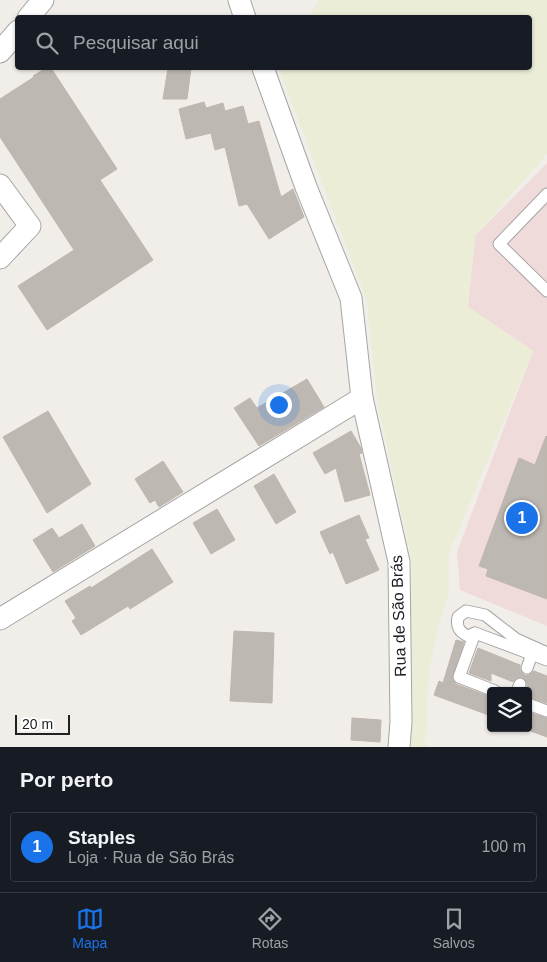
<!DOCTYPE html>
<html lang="pt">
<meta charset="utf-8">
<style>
:root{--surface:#171b24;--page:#242831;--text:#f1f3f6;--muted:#9ea1a6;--line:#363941;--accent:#1a73e8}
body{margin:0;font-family:Helvetica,sans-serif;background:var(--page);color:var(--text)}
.controls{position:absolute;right:15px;bottom:15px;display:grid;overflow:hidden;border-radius:5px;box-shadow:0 1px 4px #0004}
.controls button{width:45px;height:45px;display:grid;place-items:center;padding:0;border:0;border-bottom:1px solid var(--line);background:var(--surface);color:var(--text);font:25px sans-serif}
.scale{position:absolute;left:15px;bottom:12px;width:55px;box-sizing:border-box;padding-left:5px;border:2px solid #212121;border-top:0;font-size:14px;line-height:18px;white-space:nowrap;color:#212121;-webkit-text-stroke:4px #fff;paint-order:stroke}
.you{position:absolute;left:278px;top:404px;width:18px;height:18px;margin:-12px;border:4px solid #fff;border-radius:50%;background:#1a73e8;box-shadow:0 0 0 8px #1a73e833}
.badge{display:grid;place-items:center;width:32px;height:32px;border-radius:50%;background:var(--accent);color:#fff;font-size:16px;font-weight:700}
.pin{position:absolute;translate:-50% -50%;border:2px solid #fff;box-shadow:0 1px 5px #0006}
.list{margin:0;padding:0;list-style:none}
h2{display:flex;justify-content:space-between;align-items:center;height:65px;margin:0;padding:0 20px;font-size:21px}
h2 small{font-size:16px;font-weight:400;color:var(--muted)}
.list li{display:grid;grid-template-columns:32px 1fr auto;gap:15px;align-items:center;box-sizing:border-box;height:70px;margin:0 10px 10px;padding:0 10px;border:1px solid var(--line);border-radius:5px}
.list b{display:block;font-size:19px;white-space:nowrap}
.list p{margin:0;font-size:16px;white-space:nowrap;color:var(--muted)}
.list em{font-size:16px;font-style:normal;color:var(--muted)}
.icon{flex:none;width:28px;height:28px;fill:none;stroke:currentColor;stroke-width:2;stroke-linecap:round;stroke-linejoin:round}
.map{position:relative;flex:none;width:547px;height:747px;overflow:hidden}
.search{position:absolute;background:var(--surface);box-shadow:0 1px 4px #0004;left:15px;right:15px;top:15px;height:55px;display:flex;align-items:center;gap:12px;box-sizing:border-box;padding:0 18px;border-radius:5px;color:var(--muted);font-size:19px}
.sheet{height:145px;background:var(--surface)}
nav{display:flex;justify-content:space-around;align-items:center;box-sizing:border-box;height:70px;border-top:1px solid var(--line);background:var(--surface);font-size:14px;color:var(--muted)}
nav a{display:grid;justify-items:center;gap:2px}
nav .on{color:var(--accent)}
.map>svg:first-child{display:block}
.commercial{fill:#efdbda}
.farmland{fill:#ebedd7}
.building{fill:#beb8b2;stroke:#c1b6ad}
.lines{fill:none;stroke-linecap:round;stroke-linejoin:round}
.lane-casing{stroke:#a5a5a5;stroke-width:13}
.street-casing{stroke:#a5a5a5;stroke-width:23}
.lane{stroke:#fff;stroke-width:11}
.street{stroke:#fff;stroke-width:21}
.labels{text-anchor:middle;stroke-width:4;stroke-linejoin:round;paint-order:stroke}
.street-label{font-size:16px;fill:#212121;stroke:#fff}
</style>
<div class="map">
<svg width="547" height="747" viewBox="0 0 547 747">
<rect width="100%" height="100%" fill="#f1eee9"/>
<path class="commercial" d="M547,163V626L460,590L457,552L533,351L468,307L475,236Z"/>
<path class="farmland" d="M319,0H547V154L475,236L468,307L533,351L449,553V592L439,625L429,670L425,744L432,747H408L412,562L377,400L367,301L279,69L280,68H530V18L309,17Z"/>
<g class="building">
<path d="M46,68H51L117,169L100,180L153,260L47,330L18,286L74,250L0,137V99L34,77L33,76Z"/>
<path d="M168,68H191L187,99H163Z"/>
<path d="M204,102L206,108L223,103L225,111L243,106L248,124L259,121L281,197L293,189L304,217L269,239L247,204L239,206L225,147L215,150L211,133L186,139L179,109Z"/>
<path d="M307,379L324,407L259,446L234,408L250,398L257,408Z"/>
<path d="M48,411L91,484L47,513L3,437Z"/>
<path d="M351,431L361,448L362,453L359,454L370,495L345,502L336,468L325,474L313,453Z"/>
<path d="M546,436L547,437V599L486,576L488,569L479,566L519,458L535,465Z"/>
<path d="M163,461L183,492L159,507L155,500L150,503L135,479Z"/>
<path d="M274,474L296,512L276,524L254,486Z"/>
<path d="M217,509L235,540L211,554L193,523Z"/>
<path d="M359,515L369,538L365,539L379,570L346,584L333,552L330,554L320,532Z"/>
<path d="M82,524L95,546L53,572L33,540L52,528L59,538Z"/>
<path d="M152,549L173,582L130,609L128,606L81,635L72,621L76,618L65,601L90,586L91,588Z"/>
<path d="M234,631L274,633L272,703L230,701Z"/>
<path d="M456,640L464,642L452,679L456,684L491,697V716L434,695L439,681L443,683Z"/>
<path d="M478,648L520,665V670L524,675H529L534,671L547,676V703L528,697L527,683L522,677L516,678L513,682L491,673V681L469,673Z"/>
<path d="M528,712L547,718V737L528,730Z"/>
<path d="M352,718L381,720L380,742L351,740Z"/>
</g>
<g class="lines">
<defs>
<g id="lane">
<path d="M547,194L499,244L547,291"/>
<path d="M475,633L459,677L495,691"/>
<path d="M547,653L516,639L485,615L466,611L458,617C456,627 459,632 468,636L475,633L547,660"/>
<path d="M527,668L532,654"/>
<path d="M517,691L520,684"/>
<path d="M528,704L547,711"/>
</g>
<g id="street">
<path d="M239,0L245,18"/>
<path d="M28,18L43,0"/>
<path d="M0,52L18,31"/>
<path d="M263,68L306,187L351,298L362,398L399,562L401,722L399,747"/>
<path d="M0,185L30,226L0,258"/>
<path d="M0,619L362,398"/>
</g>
</defs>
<use href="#lane" class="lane-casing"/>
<use href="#street" class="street-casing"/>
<use href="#lane" class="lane"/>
<use href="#street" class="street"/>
</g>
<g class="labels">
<g class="street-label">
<text transform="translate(398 616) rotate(-92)" y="6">Rua de São Brás</text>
</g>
</g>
</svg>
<div class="controls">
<button><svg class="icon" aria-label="layers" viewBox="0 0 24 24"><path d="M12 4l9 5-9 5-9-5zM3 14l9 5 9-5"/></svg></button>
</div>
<div class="scale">20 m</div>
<div class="you"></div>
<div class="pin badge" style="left:522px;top:518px">1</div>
<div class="search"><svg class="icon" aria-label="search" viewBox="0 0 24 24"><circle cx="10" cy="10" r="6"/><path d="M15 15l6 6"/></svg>Pesquisar aqui</div>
</div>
<section class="sheet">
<h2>Por perto<small></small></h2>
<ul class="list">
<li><span class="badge">1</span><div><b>Staples</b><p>Loja · Rua de São Brás</p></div><em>100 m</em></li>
</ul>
</section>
<nav>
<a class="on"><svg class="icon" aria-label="map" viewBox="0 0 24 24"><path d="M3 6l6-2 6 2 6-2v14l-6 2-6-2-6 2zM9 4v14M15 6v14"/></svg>Mapa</a>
<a><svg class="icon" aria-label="directions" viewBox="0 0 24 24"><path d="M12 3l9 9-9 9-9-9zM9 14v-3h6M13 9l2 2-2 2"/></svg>Rotas</a>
<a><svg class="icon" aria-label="saved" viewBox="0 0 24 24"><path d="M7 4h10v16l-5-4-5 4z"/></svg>Salvos</a>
</nav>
